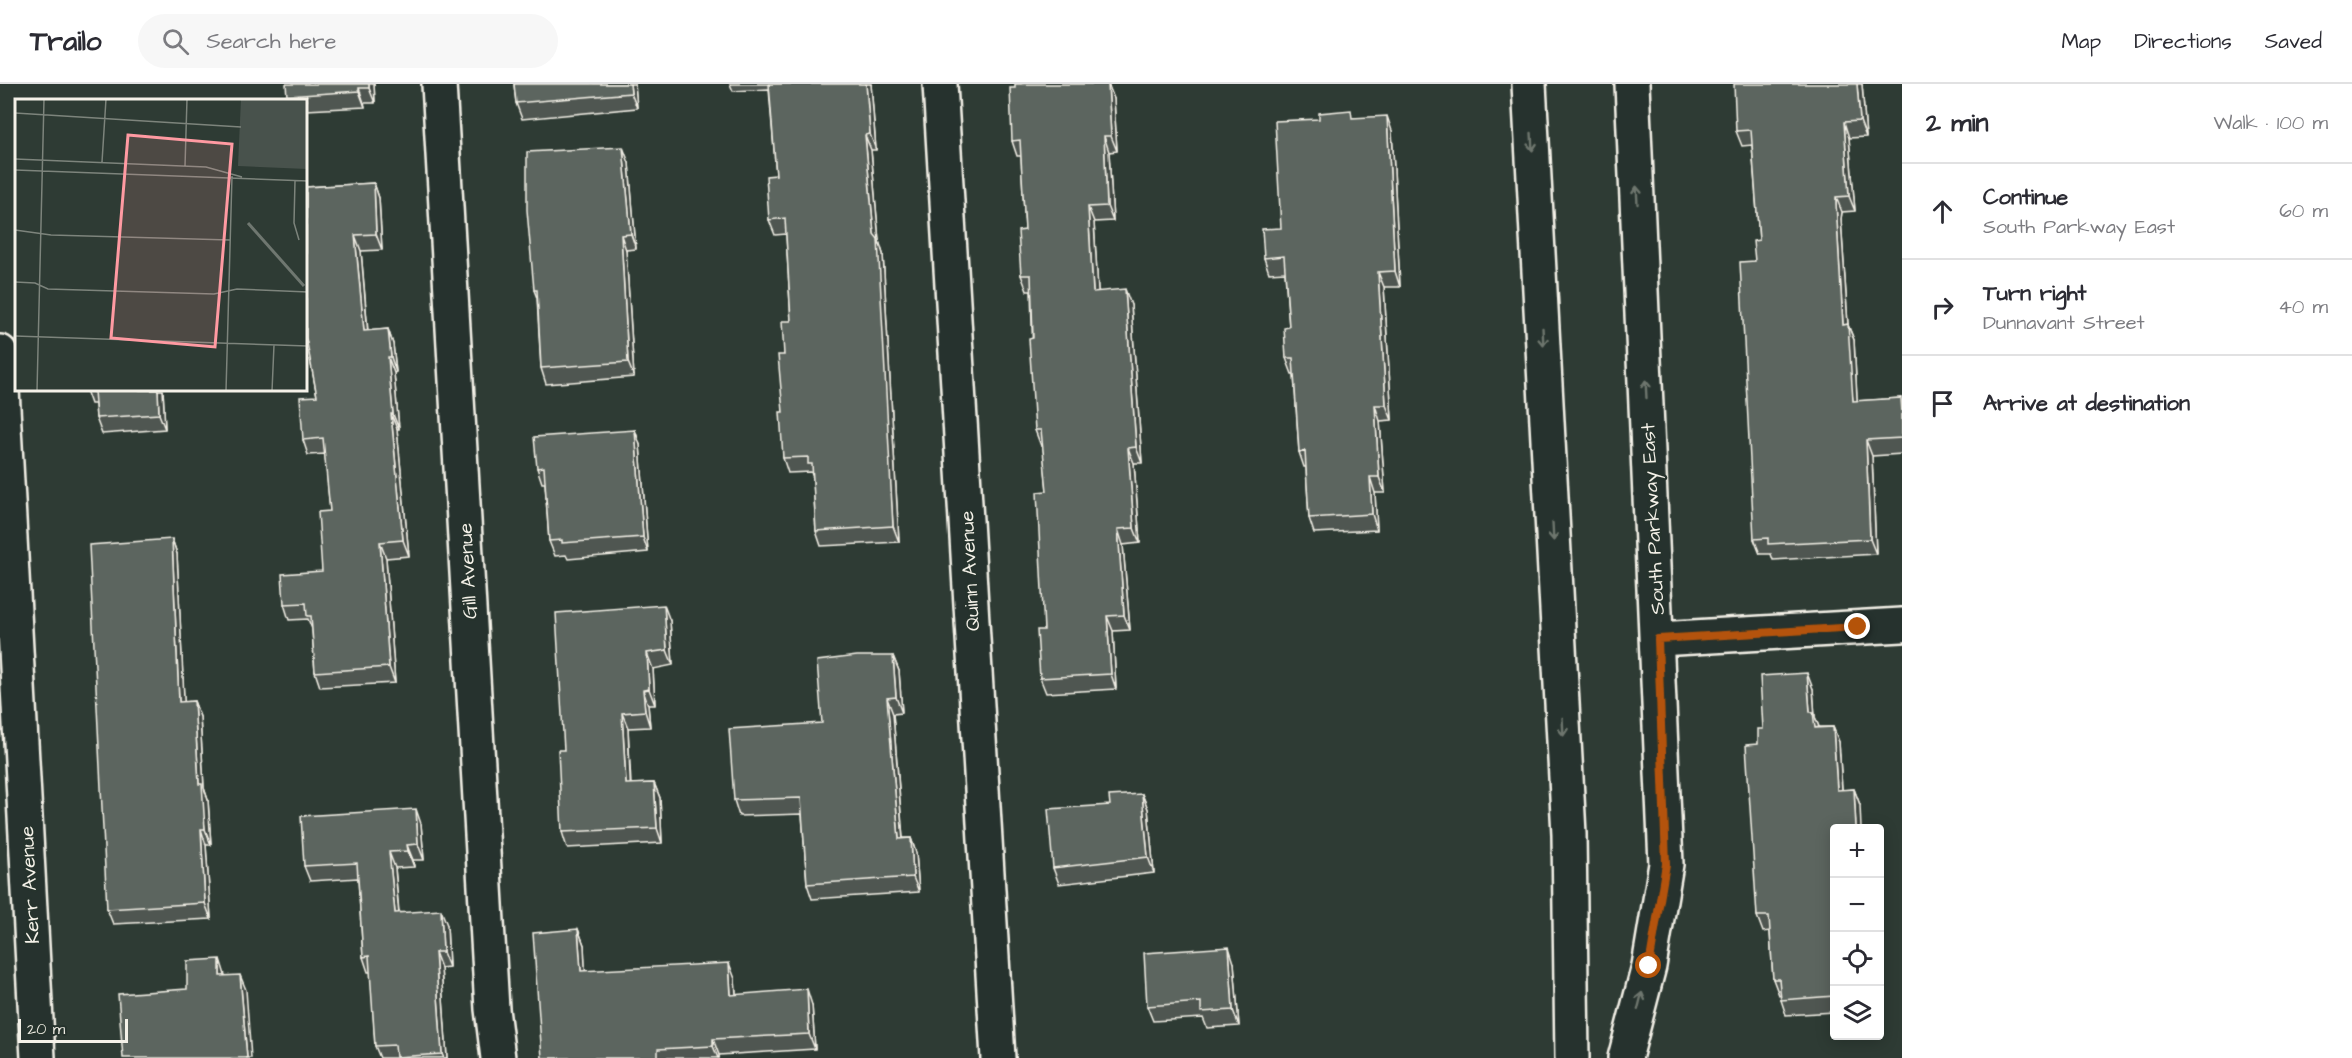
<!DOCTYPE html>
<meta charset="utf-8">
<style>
:root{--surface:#fff;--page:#f7f7f7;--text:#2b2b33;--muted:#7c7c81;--line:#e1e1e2}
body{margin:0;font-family:"Architects Daughter",sans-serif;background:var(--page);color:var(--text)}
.controls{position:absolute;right:18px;bottom:18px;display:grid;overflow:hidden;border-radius:6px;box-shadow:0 3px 15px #0003}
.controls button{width:54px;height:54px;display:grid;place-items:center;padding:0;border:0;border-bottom:2px solid var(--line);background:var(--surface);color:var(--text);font:30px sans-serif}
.scale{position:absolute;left:18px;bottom:15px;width:110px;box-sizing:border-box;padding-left:6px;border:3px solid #f4f1e8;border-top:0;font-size:16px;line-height:21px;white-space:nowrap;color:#f4f1e8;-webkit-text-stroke:4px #26332d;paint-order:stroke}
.stop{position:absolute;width:18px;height:18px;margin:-14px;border:4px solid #b45309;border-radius:50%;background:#fff}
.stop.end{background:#b45309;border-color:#fff;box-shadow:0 2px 6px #0008}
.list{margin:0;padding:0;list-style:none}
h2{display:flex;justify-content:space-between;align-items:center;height:78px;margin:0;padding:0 24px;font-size:26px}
h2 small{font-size:20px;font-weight:400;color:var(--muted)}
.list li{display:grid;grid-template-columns:39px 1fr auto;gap:18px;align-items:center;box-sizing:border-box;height:96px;padding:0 24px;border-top:2px solid var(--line)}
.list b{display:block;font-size:22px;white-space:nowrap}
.list p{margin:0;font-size:20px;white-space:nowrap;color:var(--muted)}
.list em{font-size:20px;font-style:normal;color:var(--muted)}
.icon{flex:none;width:33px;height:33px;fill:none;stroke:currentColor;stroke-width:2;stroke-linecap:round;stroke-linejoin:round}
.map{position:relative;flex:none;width:1902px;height:974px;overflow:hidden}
header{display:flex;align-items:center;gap:36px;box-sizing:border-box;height:84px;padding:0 30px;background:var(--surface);border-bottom:2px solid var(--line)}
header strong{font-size:28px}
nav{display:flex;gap:33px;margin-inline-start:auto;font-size:21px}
.search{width:420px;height:54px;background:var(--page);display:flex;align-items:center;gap:15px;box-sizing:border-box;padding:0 21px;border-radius:33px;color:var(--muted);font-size:22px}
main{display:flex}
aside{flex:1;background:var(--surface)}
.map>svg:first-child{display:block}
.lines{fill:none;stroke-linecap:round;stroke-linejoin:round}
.minor-casing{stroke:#f4f1e8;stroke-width:38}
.tertiary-casing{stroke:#f4f1e8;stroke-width:38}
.primary-casing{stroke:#f4f1e8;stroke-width:38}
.minor{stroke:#26332d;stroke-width:33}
.tertiary{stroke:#26332d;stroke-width:33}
.primary{stroke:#26332d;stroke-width:33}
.wall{fill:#4f5751;stroke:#f4f1e8;stroke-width:1.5}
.shaded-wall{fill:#404742;stroke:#f4f1e8;stroke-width:1.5}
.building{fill:#5c655e;stroke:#f4f1e8;stroke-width:1.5}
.oneway{stroke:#6e766e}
.route{stroke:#b45309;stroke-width:8}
.labels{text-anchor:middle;stroke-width:4.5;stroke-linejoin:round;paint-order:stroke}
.street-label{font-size:20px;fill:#f4f1e8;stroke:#26332d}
.inset-river{fill:none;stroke:#6f7770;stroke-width:3}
.inset-road{fill:none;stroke:#7d847c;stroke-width:1.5}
.view{fill:#ff9aa2;fill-opacity:0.15;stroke:#ff9aa2;stroke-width:3}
.inset-edge{fill:none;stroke:#f4f1e8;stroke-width:3}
</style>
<header>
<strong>Trailo</strong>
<div class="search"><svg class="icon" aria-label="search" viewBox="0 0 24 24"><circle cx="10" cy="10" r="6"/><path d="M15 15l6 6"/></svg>Search here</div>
<nav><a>Map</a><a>Directions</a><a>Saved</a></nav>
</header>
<main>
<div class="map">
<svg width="1902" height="974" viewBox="0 0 1902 974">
<rect width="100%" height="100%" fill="#2e3b34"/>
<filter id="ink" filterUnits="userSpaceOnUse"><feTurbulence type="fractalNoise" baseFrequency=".0167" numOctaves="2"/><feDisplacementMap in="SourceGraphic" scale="12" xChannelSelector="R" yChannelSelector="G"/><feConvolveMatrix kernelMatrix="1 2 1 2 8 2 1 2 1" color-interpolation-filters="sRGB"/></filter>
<g filter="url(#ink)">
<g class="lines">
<defs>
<g id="minor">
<path d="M439,0L492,925L498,974"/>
<path d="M940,0L998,974"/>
<path d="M1658,555L1902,541"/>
</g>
<path id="tertiary" d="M0,268L38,974"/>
<g id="primary">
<path d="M1529,0L1569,750L1572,974"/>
<path d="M1625,974L1649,882L1666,780L1632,0"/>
</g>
</defs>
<use href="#minor" class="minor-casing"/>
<use href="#tertiary" class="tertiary-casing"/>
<use href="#primary" class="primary-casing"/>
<use href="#minor" class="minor"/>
<use href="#tertiary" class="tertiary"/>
<use href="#primary" class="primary"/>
</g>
<g class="wall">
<path d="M374,0L375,19H364L365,23L306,26V16H288L287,12Z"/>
<path d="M514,0H635L637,24L522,35L516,19Z"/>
<path d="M730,0H871L876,66H871L879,157L883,170L899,458L821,462L816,447L813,394L811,388L788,389L783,374V328L784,271L791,237L786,150L775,151L769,136L776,91L769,5L733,7Z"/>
<path d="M1108,0L1114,15L1117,67L1109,68L1113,137L1094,138L1098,207L1131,221L1142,379H1134L1140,459L1123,461L1130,546L1113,547L1116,605L1046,609L1040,594L1044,546L1047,407L1043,362H1041L1035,346L1031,207H1027L1021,191L1025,146L1021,72H1017L1012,57Z"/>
<path d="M1862,0L1866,53L1849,54L1855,127L1842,128L1841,135L1848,241L1854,256L1857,317L1901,314L1902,317V370L1872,372L1876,470L1773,476L1771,470H1760L1754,455L1755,177L1759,156L1752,61L1742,62L1736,47Z"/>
<path d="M1354,34L1392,47L1400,203H1384L1392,336L1380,337L1385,409H1375L1377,446L1314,449L1309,434L1306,383H1304L1299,368L1294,290H1292L1286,274L1289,243L1285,188L1269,189L1264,174Z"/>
<path d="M629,79L636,165L626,166L634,293L546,300L541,284L537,214L534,206Z"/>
<path d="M374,99L379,114L382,166L361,167L368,247L388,245L393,260L396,288L394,289L399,345H397L409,472L386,474L395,599L320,603L315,588L312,545L308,535L289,536L284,520L322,487L330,427L325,370L308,371L303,356L317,312L307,258L306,259V103Z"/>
<path d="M86,306H163L165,345L102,350L96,334L95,320H91Z"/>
<path d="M635,346L640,361L648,468L568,475L566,471L555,472L549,457L545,399H542L537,384Z"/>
<path d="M172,455L177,470L184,618L194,617L200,633L204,704L208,716L211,761H206L211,835L113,840L107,825Z"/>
<path d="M670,537L673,581L653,585L655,621H648L650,643L628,644L631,700L654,699L660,714L662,759L567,764L562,748L564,666Z"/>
<path d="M893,572L899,587L902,629L893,630L903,754H911L916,769L919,808L812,815L807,800L802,730L739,732L734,716L822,639Z"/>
<path d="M1813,605L1815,633L1819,643H1833L1839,658L1842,706L1854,705L1860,721L1834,744V928L1786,931L1781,916L1780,911H1779L1773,895L1770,847L1763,848L1757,832L1758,660L1763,645Z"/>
<path d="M1142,710L1148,725L1154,789L1059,800L1053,784Z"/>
<path d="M421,740L424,776H413L414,783L395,784L399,828L447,841L449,883L441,884L447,974H380L375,962L371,888H368L363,873L358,794L310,797L304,782Z"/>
<path d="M578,845L584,861L585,887L735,895L736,911L812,921L815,965L719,971V974H542Z"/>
<path d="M1234,879L1239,942L1207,944L1203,934L1153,937L1147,922Z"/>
</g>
<g class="shaded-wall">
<path d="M369,0H374L375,19L369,4Z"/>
<path d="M630,0H635L637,24L631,9Z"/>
<path d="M866,0H871L876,66L870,50Z"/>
<path d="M1108,0L1114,15L1117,67L1111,52Z"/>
<path d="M1857,0H1862L1866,53L1860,37Z"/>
<path d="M359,4L364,19L365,23L359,7Z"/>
<path d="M1387,32L1392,47L1400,203L1395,187Z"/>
<path d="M1844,38L1849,54L1855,127L1849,112Z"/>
<path d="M865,51L871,66L879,157L883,170L899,458L893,442L874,150Z"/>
<path d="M1104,52L1109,68L1113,137L1107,122Z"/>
<path d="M623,63L629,79L636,165L631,150Z"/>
<path d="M374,99L379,114L382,166L376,150Z"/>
<path d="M1836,113L1842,128L1841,135L1848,241L1854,256L1858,333L1853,317L1843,241L1836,119Z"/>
<path d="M1088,123L1094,138L1099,223L1093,208Z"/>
<path d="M355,151L361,167L369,263L364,247Z"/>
<path d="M621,151L626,166L634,293L628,278Z"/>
<path d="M1378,188L1384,203L1392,336L1386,321Z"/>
<path d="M1125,205L1131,221L1142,379L1136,363Z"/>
<path d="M388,245L393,260L396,288L391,273Z"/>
<path d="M388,273L394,289L399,345L393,330Z"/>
<path d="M158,306H163L165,345L159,330Z"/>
<path d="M1375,321L1380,337L1385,409L1379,393Z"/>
<path d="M391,330L397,345L409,472L403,456Z"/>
<path d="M635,346L640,361L648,468L643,453Z"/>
<path d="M1866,356L1872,372L1876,470L1870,455Z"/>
<path d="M1128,364L1134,379L1140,459L1134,444Z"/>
<path d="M1370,393L1375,409L1377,446L1372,430Z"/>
<path d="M1118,445L1123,461L1130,546L1124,531Z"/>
<path d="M172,455L177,470L185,634L179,618Z"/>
<path d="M380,458L386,474L395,599L389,583Z"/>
<path d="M664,521L670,537L673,581L667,566Z"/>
<path d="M1107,532L1113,547L1116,605L1111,590Z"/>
<path d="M647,569L653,585L655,621L649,605Z"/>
<path d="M893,572L899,587L902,629L896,613Z"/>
<path d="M1807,589L1813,605L1815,633L1819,643L1815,644L1810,628Z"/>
<path d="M643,606L648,621L650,643L645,627Z"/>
<path d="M887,614L893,630L904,770L899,755Z"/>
<path d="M194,617L200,633L204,704L208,716L211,761L205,745L199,700Z"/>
<path d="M622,629L628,644L631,716L626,700Z"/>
<path d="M1833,643L1839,658L1843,722L1837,706Z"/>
<path d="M654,699L660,714L662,759L657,744Z"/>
<path d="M1854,705L1860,721L1861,744H1856Z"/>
<path d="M1142,710L1148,725L1154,789L1148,773Z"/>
<path d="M416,725L421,740L424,776L418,760Z"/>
<path d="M201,745L206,761L211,835L205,819Z"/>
<path d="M911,754L916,769L919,808L913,793Z"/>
<path d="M407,761L413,776L414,783L408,767Z"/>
<path d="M389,768L395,784L400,844L395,829Z"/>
<path d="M441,826L447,841L449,883L443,868Z"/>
<path d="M578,845L584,861L586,902L581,887Z"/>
<path d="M1229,863L1234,879L1239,942L1233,926Z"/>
<path d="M435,868L441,884L447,974H444L442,970Z"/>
<path d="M220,875L225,891L226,907L220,892Z"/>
<path d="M729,879L735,895L737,927L731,911Z"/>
<path d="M240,891L246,906L251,974H247Z"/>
<path d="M807,905L812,921L815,965L809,950Z"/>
<path d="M713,955L719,971V974H718L713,962Z"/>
</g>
<g class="building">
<path d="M286,0H369V4H359V7L287,12Z"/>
<path d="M514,0H630L631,9L516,19Z"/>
<path d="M769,0H866L870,50L865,51L874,150L878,155L893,442L816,447L812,380H808V373L783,374L780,328H783L778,271H784L782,237H791L785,134L769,136L766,92L776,91Z"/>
<path d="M1015,0H1108L1111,52H1104L1107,122L1088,123L1093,208L1125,205L1136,363L1128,364L1134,444L1118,445L1124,531L1107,532L1111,590L1040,594L1037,546H1044L1037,408L1047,407L1041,346H1035L1029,255L1033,254L1031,191H1021L1018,147L1025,146L1020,56L1012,57L1010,4H1015Z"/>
<path d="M1734,0H1857L1860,37L1844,38L1849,112L1836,113V119L1843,241L1848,240L1853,317L1901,314L1902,329V354L1866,356L1870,455L1768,460V454L1754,455L1740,178L1755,177L1753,157L1759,156L1751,46L1736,47Z"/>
<path d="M1351,26L1352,34L1387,32L1395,187L1378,188L1386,321H1375L1379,393H1370L1372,430L1309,434L1305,367L1299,368L1293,274H1286L1284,244L1289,243L1284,172L1264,174L1262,145L1281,144L1275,37L1319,35V29Z"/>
<path d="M623,63L631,150L621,151L628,278L541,284L537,206H534L527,126V68Z"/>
<path d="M374,99L376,150L355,151L364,247L388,245L391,273H388L393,330H391L403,456L380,458L389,583L315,588L311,532H307L306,519L284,520L282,490L322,487L318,428L330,427L323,354L303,356L300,313L317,312L306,254V103Z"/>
<path d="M94,306H158L159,330L96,334Z"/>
<path d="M635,346L643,453L562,459V456L549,457L544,383L537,384L534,353Z"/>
<path d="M172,455L179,618L194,617L199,700H202L205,745H201L205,819L107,825L89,461Z"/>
<path d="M664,521L667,566L647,569L649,605L643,606L645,627L622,629L626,700L654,699L657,744L562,748L558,666H564L556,529Z"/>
<path d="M857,572H893L896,613L887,614L899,755L911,754L913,793L807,800L801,714L734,716L729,645L822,639L817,577Z"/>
<path d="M1807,589L1810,628H1813L1815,644L1833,643L1837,706L1854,705L1856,744H1834V912L1781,916L1779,895H1773L1769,832H1757L1746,661L1758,660V645H1763L1760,592Z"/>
<path d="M1142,710L1148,773L1053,784L1048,725L1110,721L1109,712Z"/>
<path d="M416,725L418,760L407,761L408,767L389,768L395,829L441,826L443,868H435L442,970L396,973L395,961L375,962L369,872L363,873L357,779L304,782L301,732Z"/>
<path d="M578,845L581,887L729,879L731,911L807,905L809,950L713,955V962L658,965V974H542L533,849Z"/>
<path d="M1229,863L1233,926L1201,928V918L1147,922L1144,869Z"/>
<path d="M220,875V892L240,891L247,974H123L118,910L187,905V877Z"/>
</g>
<defs><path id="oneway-shaft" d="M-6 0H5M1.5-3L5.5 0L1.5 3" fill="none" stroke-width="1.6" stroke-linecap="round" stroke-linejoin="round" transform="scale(1.5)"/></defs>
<g class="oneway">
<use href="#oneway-shaft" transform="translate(1532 58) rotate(87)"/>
<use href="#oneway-shaft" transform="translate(1637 111) rotate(-93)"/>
<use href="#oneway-shaft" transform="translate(1543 253) rotate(87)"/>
<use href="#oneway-shaft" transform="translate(1646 305) rotate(-93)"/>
<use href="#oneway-shaft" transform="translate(1553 448) rotate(87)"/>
<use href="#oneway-shaft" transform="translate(1563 643) rotate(87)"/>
<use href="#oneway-shaft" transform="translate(1640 917) rotate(-76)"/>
</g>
</g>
<g class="lines" filter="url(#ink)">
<path class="route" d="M1649,882L1666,780L1658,555L1858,543"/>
</g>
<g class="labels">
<g class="street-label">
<text transform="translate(1652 435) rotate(-93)" y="7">South Parkway East</text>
<text transform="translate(467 487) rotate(-93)" y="7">Gill Avenue</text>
<text transform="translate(969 487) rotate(-93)" y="7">Quinn Avenue</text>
<text transform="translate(29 801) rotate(-93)" y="7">Kerr Avenue</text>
</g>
</g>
<g transform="translate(15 15)">
<rect width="292" height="292" fill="#2e3b34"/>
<path d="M226,0H292V70L223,67Z" fill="#48524c"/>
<path class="inset-river" d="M233,124L289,187"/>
<path class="inset-road" d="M0,14L226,28M0,60L191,68L227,78M87,63L91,0M170,67L172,0M0,71L293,82M280,82L279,124L284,141M0,131L36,136L215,141M0,183L20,184L33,190L199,195L222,190L293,193M0,237L293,247M22,292L29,0M211,292L217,77M257,292L259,246"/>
<path class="view" d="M113,36L217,45L200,248L96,239Z"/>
<rect width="292" height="292" class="inset-edge"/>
</g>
</svg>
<div class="controls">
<button>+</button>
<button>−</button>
<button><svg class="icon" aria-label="locate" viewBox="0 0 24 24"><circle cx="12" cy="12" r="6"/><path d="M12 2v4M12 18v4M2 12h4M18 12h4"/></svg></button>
<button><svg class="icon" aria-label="layers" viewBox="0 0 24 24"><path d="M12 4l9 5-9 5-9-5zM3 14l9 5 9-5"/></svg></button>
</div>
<div class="scale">20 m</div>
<div class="stop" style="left:1649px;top:882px"></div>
<div class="stop end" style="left:1858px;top:543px"></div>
</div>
<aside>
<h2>2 min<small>Walk · 100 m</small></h2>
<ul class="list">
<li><svg class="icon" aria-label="ahead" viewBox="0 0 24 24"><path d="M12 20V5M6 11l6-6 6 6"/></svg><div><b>Continue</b><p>South Parkway East</p></div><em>60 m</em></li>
<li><svg class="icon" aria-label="right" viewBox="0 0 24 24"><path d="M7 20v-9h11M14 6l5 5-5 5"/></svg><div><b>Turn right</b><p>Dunnavant Street</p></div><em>40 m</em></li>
<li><svg class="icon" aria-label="arrive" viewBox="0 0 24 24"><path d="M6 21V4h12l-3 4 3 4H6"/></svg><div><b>Arrive at destination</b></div></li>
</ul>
</aside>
</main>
